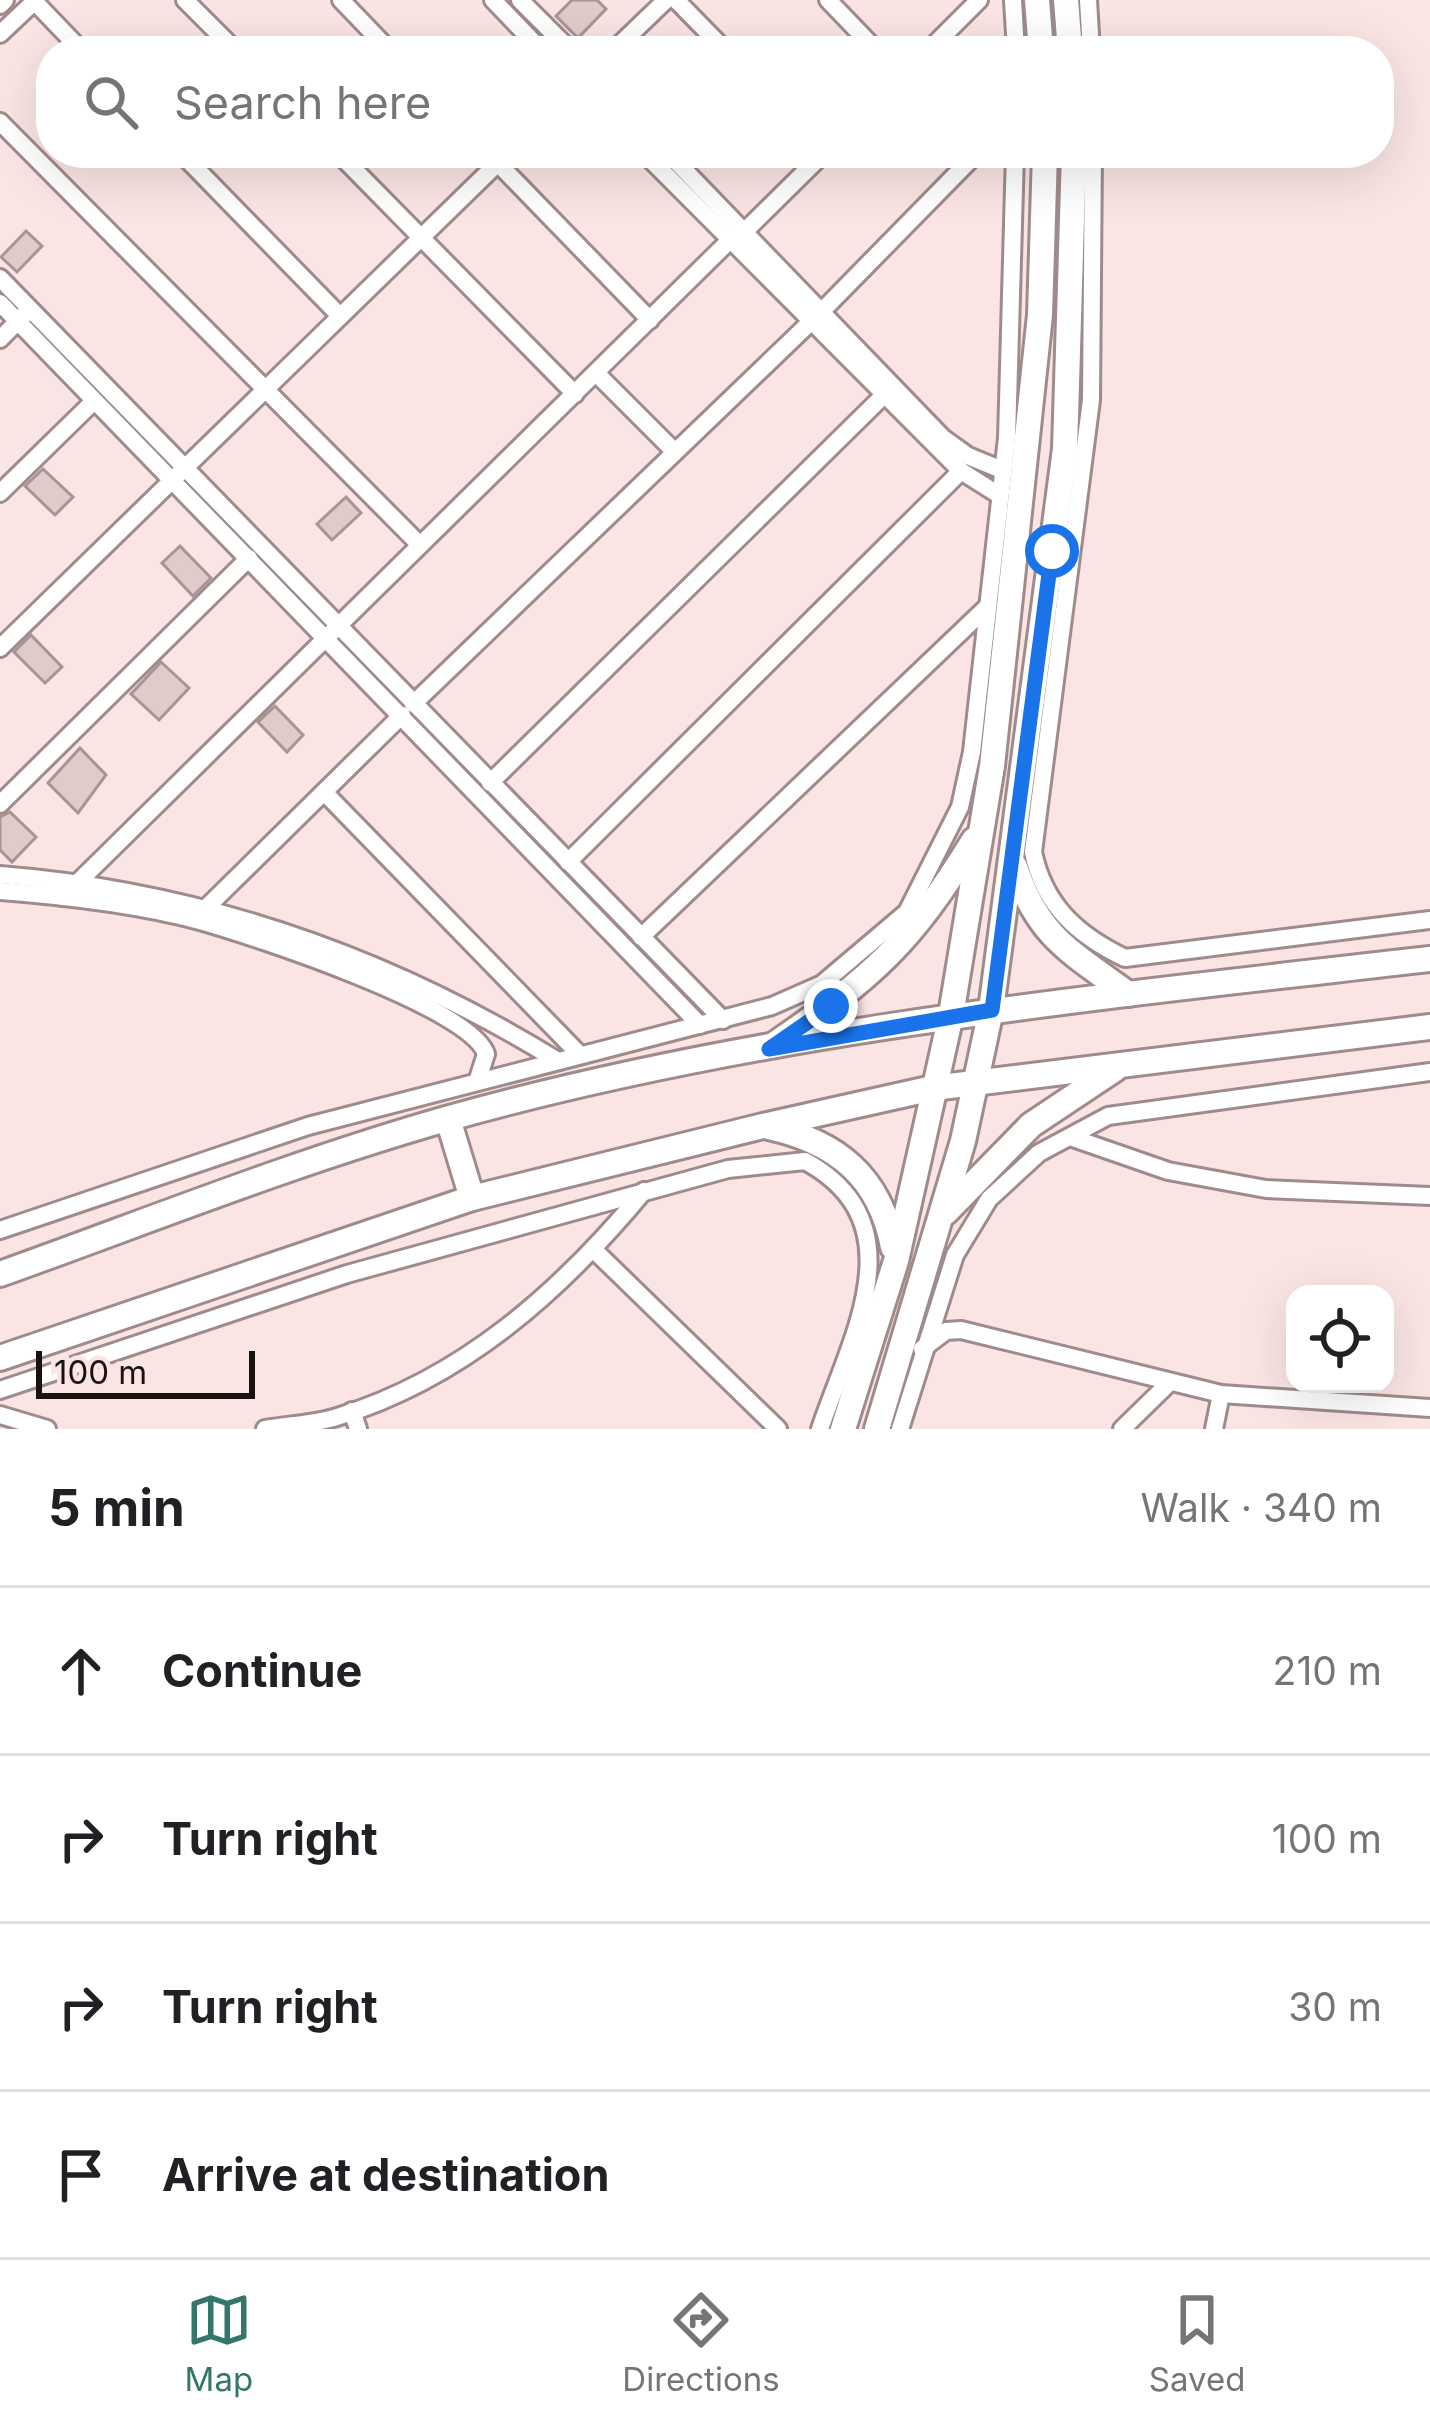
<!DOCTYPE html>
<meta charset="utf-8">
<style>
:root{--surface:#fff;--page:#f2f2f2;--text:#202124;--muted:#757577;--line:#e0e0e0;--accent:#347667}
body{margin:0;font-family:Inter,sans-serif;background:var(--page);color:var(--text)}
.controls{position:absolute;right:36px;bottom:36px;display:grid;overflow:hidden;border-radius:24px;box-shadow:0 12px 48px #0002}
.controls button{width:108px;height:108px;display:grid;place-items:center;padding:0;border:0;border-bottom:3px solid var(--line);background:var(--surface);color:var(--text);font:60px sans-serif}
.scale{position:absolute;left:36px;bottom:30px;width:219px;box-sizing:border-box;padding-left:12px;border:6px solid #181211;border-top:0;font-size:33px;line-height:42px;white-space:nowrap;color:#181211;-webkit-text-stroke:9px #fae5e4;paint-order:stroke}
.stop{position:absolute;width:36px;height:36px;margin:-27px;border:9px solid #1a73e8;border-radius:50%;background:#fff}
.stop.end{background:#1a73e8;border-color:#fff;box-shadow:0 3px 12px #0008}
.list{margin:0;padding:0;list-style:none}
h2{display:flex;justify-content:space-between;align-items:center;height:156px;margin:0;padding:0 48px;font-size:51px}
h2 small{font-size:39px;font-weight:400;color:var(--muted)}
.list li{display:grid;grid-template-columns:78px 1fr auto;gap:36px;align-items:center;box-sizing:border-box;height:168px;padding:0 48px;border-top:3px solid var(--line)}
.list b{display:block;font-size:45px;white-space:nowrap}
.list em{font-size:39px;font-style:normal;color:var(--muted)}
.icon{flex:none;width:66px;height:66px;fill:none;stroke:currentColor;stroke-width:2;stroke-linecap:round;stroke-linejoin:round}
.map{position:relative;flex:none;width:1430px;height:1429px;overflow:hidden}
.search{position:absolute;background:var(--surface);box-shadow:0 12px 48px #0002;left:36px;right:36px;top:36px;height:132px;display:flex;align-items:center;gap:30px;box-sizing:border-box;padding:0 42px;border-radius:48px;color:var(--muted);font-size:45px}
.sheet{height:828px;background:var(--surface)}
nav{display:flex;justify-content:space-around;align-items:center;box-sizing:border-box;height:168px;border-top:3px solid var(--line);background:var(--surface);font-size:33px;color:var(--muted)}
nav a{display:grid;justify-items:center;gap:6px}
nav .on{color:var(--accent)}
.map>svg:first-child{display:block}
.building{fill:#dfcbca;stroke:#a79493;stroke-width:3}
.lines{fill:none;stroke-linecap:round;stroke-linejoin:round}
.minor-casing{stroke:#9f8b8b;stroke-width:22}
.secondary-casing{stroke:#9f8b8b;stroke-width:30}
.minor{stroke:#fff;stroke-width:16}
.secondary{stroke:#fff;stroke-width:24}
.route{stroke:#1a73e8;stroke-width:15}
</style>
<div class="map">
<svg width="1430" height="1429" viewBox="0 0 1430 1429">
<rect width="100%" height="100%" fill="#fae5e4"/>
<g class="building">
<path d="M572,0H597L606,9L578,38L556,16Z"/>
<path d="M26,231L42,246L17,272L1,257Z"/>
<path d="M43,469L73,497L55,515L25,486Z"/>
<path d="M346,497L361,513L332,540L317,524Z"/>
<path d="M180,546L211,578L193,596L162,563Z"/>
<path d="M31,635L62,667L45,683L14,652Z"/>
<path d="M161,662L189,688L159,720L131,694Z"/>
<path d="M275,706L303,735L287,752L258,722Z"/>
<path d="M80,748L106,775L78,813L48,783Z"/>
<path d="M10,812L36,837L12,862L0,850V817Z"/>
</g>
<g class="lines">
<defs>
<g id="minor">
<path d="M33,0L82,51"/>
<path d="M185,0L236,51"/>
<path d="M341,0L390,51"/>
<path d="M493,0L542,51"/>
<path d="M520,0L571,51"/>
<path d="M676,0L726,51"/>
<path d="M828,0L877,51"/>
<path d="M1013,0L1016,51"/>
<path d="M1088,0L1091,51"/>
<path d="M0,5L5,0"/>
<path d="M0,34L36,0"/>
<path d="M613,51L666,0"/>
<path d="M928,51L979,0"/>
<path d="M0,122L420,545"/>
<path d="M181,153L339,315"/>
<path d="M338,153L575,394"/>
<path d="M488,153L650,320"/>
<path d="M644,153L961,471L999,495"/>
<path d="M668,153L943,438L968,456L1002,470"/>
<path d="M1093,153L1091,400L1033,852C1044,905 1077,935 1125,958L1430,920"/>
<path d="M744,232L824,153"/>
<path d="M0,278L723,1020"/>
<path d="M0,303L700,1025"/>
<path d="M0,339L25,314"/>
<path d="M596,373L675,452"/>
<path d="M0,493L94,401"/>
<path d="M0,648L508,153"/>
<path d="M413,704L822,311L977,153"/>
<path d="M490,783L884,395"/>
<path d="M324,792L580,1055"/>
<path d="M0,804L249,558"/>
<path d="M568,862L961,471"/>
<path d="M0,875C201,891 386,955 558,1061"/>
<path d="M0,891C66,896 136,904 200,921C253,936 471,1007 486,1054L477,1082"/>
<path d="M63,897L730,240"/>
<path d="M208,906L402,715"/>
<path d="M641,937L987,607"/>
<path d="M1070,1137L1168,1171L1266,1189L1430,1196"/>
<path d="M0,1230L308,1126L772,1006L822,984L907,912L960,807L972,752L1007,438L1015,153"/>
<path d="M594,1250L778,1429"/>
<path d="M922,1349L946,1331L961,1330L1221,1394L1430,1408"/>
<path d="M0,1390L347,1274L728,1169L805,1161C919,1223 851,1337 820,1429"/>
<path d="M352,1411L358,1429"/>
<path d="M0,1415L47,1429"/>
<path d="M265,1429C288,1425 315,1424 337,1417C464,1378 561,1291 644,1191"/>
<path d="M900,1429L955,1255L989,1199L1039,1153L1108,1116L1430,1072"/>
<path d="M1122,1429L1169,1383"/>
<path d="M1214,1429L1221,1394"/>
</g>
<g id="secondary">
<path d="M1037,0L1041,51"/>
<path d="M1066,0L1070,51"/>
<path d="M1015,867C1038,937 1071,952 1128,994"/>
<path d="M775,1044C875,975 910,944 974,840"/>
<path d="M448,1119L472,1198"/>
<path d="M769,1127C837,1142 880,1177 893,1247"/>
<path d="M946,1212L1031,1125L1115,1069"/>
<path d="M0,1274C148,1221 295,1162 446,1119C766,1029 1100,997 1430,959"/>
<path d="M0,1358L472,1198L763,1126L933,1088L1430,1027"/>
<path d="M843,1429L896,1261L951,1015L992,766L1040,315L1045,153"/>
<path d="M877,1429L963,1141L991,1010L1065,449L1074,153"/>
</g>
</defs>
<use href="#minor" class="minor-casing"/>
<use href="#secondary" class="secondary-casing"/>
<use href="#minor" class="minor"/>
<use href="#secondary" class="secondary"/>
</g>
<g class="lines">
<path class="route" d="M831,1006L769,1049L992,1010L1052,551"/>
</g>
</svg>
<div class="controls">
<button><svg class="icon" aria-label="locate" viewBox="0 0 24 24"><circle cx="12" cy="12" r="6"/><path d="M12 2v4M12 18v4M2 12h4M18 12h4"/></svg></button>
</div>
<div class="scale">100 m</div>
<div class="stop" style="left:1052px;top:551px"></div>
<div class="stop end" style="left:831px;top:1006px"></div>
<div class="search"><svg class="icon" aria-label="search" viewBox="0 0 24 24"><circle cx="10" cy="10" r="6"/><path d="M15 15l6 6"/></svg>Search here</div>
</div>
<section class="sheet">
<h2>5 min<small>Walk · 340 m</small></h2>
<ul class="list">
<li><svg class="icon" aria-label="ahead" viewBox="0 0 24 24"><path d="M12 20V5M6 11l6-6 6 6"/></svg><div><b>Continue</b></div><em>210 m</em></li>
<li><svg class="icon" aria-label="right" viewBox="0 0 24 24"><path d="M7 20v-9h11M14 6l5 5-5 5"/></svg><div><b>Turn right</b></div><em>100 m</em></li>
<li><svg class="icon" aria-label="right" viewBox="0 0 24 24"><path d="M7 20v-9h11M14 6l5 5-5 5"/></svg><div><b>Turn right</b></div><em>30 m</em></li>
<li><svg class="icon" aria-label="arrive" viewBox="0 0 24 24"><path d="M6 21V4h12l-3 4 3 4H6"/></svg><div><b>Arrive at destination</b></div></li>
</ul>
</section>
<nav>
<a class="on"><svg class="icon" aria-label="map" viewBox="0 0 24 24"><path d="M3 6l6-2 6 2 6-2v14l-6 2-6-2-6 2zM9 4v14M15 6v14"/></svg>Map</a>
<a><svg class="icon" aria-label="directions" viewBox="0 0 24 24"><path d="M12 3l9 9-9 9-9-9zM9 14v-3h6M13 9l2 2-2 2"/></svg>Directions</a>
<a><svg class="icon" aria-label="saved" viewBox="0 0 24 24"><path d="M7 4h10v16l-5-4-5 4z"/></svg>Saved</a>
</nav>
